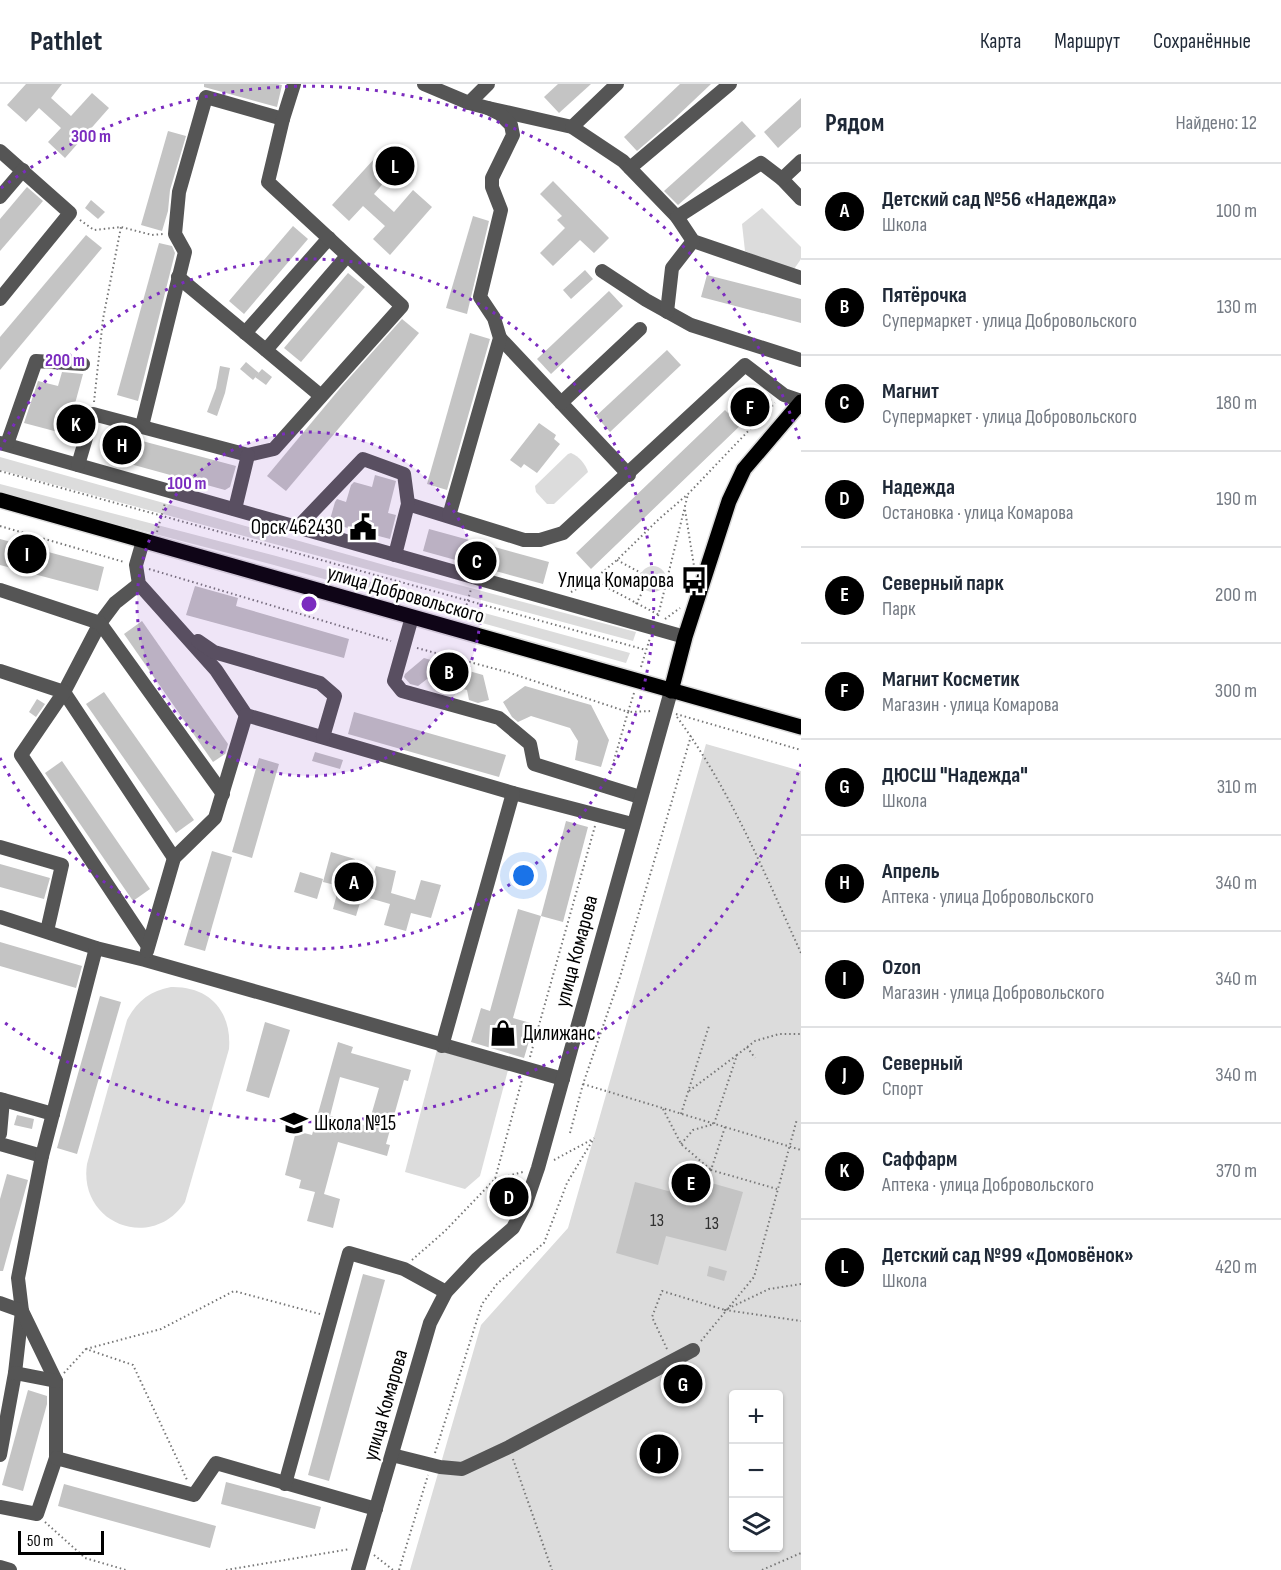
<!DOCTYPE html>
<html lang="ru">
<meta charset="utf-8">
<style>
:root{--surface:#fff;--page:#f2f2f3;--text:#1f2937;--muted:#747a83;--line:#e0e1e3;--accent:#000}
body{margin:0;font-family:"Sofia Sans Condensed",sans-serif;background:var(--page);color:var(--text)}
.controls{position:absolute;right:18px;bottom:18px;display:grid;overflow:hidden;border-radius:6px;box-shadow:0 2px 4px #0004}
.controls button{width:54px;height:54px;display:grid;place-items:center;padding:0;border:0;border-bottom:2px solid var(--line);background:var(--surface);color:var(--text);font:30px sans-serif}
.scale{position:absolute;left:18px;bottom:15px;width:86px;box-sizing:border-box;padding-left:6px;border:3px solid #000;border-top:0;font-size:16px;line-height:21px;white-space:nowrap;color:#000;-webkit-text-stroke:4px #fff;paint-order:stroke}
.you{position:absolute;left:524px;top:792px;width:21px;height:21px;margin:-15px;border:4px solid #fff;border-radius:50%;background:#1a73e8;box-shadow:0 0 0 9px #1a73e833}
.badge{display:grid;place-items:center;width:39px;height:39px;border-radius:50%;background:var(--accent);color:#fff;font-size:20px;font-weight:700}
.pin{position:absolute;translate:-50% -50%;border:3px solid #fff;box-shadow:0 2px 6px #0006}
.list{margin:0;padding:0;list-style:none}
h2{display:flex;justify-content:space-between;align-items:center;height:78px;margin:0;padding:0 24px;font-size:26px}
h2 small{font-size:20px;font-weight:400;color:var(--muted)}
.list li{display:grid;grid-template-columns:39px 1fr auto;gap:18px;align-items:center;box-sizing:border-box;height:96px;padding:0 24px;border-top:2px solid var(--line)}
.list b{display:block;font-size:22px;white-space:nowrap}
.list p{margin:0;font-size:20px;white-space:nowrap;color:var(--muted)}
.list em{font-size:20px;font-style:normal;color:var(--muted)}
.icon{flex:none;width:33px;height:33px;fill:none;stroke:currentColor;stroke-width:2;stroke-linecap:round;stroke-linejoin:round}
.map{position:relative;flex:none;width:801px;height:1486px;overflow:hidden}
header{display:flex;align-items:center;gap:36px;box-sizing:border-box;height:84px;padding:0 30px;background:var(--surface);border-bottom:2px solid var(--line)}
header strong{font-size:28px}
nav{display:flex;gap:33px;margin-inline-start:auto;font-size:21px}
main{display:flex}
aside{flex:1;background:var(--surface)}
.map>svg:first-child{display:block}
.green{fill:#dcdcdc;fill-rule:evenodd}
.building{fill:#c4c4c4;fill-rule:evenodd}
.lines{fill:none;stroke-linecap:round;stroke-linejoin:round}
.major-casing{stroke:#dbdbdb;stroke-width:18}
.path{stroke:#777;stroke-width:2;stroke-dasharray:1.5 3;stroke-linecap:butt}
.minor{stroke:#555;stroke-width:14}
.major{stroke:#000;stroke-width:15}
.ring{fill:none;stroke:#7b2cbf;stroke-width:3;stroke-dasharray:3 6}
.labels{text-anchor:middle;stroke-width:5;stroke-linejoin:round;paint-order:stroke}
.number-label{font-size:18px;fill:#313131}
.poi-label{font-size:21px;fill:#000;stroke:#fff;text-anchor:end}
.street-label{font-size:21px;fill:#000;stroke:#fff}
.centre{fill:#7b2cbf;stroke:#fff;stroke-width:3}
.ring-label{font-size:18px;text-anchor:middle;font-weight:bold;fill:#7b2cbf;stroke:#fff;stroke-width:5;stroke-linejoin:round;paint-order:stroke}
</style>
<header>
<strong>Pathlet</strong>
<nav><a>Карта</a><a>Маршрут</a><a>Сохранённые</a></nav>
</header>
<main>
<div class="map">
<svg width="801" height="1486" viewBox="0 0 801 1486">
<rect width="100%" height="100%" fill="#fff"/>
<g class="green">
<path d="M762,124L801,163V175L792,188L745,167L742,140Z"/>
<path d="M571,369C579,372 586,381 588,388L554,420H547L536,408L535,402L568,370Z"/>
<path d="M0,373L388,482L636,548L633,557L0,386Z"/>
<path d="M0,400L276,472L630,569L626,579L274,481L0,410Z"/>
<circle cx="653" cy="495" r="13"/>
<path d="M706,660L801,687V1486H410L481,1241L568,1144ZM734,1310H778V1464H734Z"/>
<path d="M171,903C209,902 232,927 229,965L185,1118C152,1168 78,1140 87,1080L127,936C137,917 150,907 171,903Z"/>
<path d="M437,966L508,986L480,1092L465,1105L405,1088Z"/>
</g>
<g class="building">
<path d="M26,0H62L51,14L71,32L92,9L109,24L65,74L48,58L61,44L39,24L26,38L7,21Z"/>
<path d="M204,0H277L282,1L277,23L204,3Z"/>
<path d="M558,0H591L559,29L544,13Z"/>
<path d="M680,0H711L673,36L637,67L624,53Z"/>
<path d="M801,14V43L778,64L764,48Z"/>
<path d="M742,37L756,52L678,121L664,107Z"/>
<path d="M168,47L186,52L170,106L168,127L162,147L141,141Z"/>
<path d="M375,74L392,89L374,110L394,128L413,106L432,123L390,171L373,155L385,142L363,122L349,137L332,121Z"/>
<path d="M553,97L609,154L594,169L580,156L553,182L540,169L565,144L557,136L562,132L540,110Z"/>
<path d="M27,103L43,117L0,167V135Z"/>
<path d="M91,116L105,128L98,135L85,124Z"/>
<path d="M473,132L489,137L467,230L446,224Z"/>
<path d="M293,142L308,155L244,230L229,217Z"/>
<path d="M86,151L102,164L0,286V253Z"/>
<path d="M159,159L172,162L175,169L138,317L117,311Z"/>
<path d="M585,186L593,195L571,215L563,206Z"/>
<path d="M348,189L365,203L301,278L284,264Z"/>
<path d="M707,191L801,215V239L701,213Z"/>
<path d="M609,207L623,222L551,290L537,275Z"/>
<path d="M402,235L419,249L286,407L267,392L342,302Z"/>
<path d="M470,249L490,255L447,406L427,400Z"/>
<path d="M667,266L681,281L610,348L596,332Z"/>
<path d="M246,278L259,289L253,296L240,285Z"/>
<path d="M220,282L230,284L225,309L217,332L207,328L216,304Z"/>
<path d="M262,285L272,293L266,301L255,293Z"/>
<path d="M62,288L83,290L73,327L84,330L77,353L24,339L38,297L58,302Z"/>
<path d="M757,302L772,316L747,340L745,337L591,485L576,469L725,326L728,329Z"/>
<path d="M539,339L556,351L554,355L560,360L537,389L524,380L521,384L510,376Z"/>
<path d="M116,350L236,382L230,403L225,406L112,375L111,371Z"/>
<path d="M375,391L396,397L388,429L396,431L390,455L329,439L335,418L337,415L346,418L351,401L354,398L372,403Z"/>
<path d="M429,445L549,478L543,500L423,467Z"/>
<path d="M0,455L104,483L98,507L0,481Z"/>
<path d="M195,502L238,514L236,522L349,555L344,574L186,531Z"/>
<path d="M142,537L228,660L225,670L213,678L124,550Z"/>
<path d="M424,574L483,591L489,616L478,619L469,616L467,606L427,595L418,602L410,600L404,593L405,590Z"/>
<path d="M525,602L591,621L609,656L601,683L575,676L578,657L570,644L531,632L518,638L512,633L503,618Z"/>
<path d="M104,608L194,736L176,749L86,620Z"/>
<path d="M37,615L45,620L36,633L29,628Z"/>
<path d="M354,628L506,671L499,693L348,650Z"/>
<path d="M315,668L343,676L340,685L312,677Z"/>
<path d="M259,674L279,680L252,774L232,768Z"/>
<path d="M62,677L150,805L133,817L45,689Z"/>
<path d="M566,737L588,743L563,838L541,832Z"/>
<path d="M212,767L232,773L205,867L184,861Z"/>
<path d="M331,768L355,775L349,795L370,801L376,782L396,787L391,809L415,816L421,796L441,801L431,834L411,829L406,847L384,841L390,820L362,812L356,832L333,825L339,802L323,798Z"/>
<path d="M0,780L50,794L44,815L0,803Z"/>
<path d="M300,788L323,795L317,815L294,808Z"/>
<path d="M518,825L541,832L513,934L534,940L524,974L471,958L481,924L490,927Z"/>
<path d="M0,858L82,882L76,904L0,882Z"/>
<path d="M100,912L121,918L77,1070L57,1064Z"/>
<path d="M265,938L290,946L269,1014L246,1007Z"/>
<path d="M338,958L353,963L351,969L411,986L408,997L404,996L386,1060L390,1061L387,1072L338,1058L324,1110L340,1115L333,1144L307,1137L315,1108L299,1104L301,1096L285,1091L296,1047L312,1051ZM340,993L379,1004L368,1042L330,1032Z"/>
<path d="M17,1031L34,1035L32,1045L14,1041Z"/>
<path d="M7,1090L28,1096L3,1187H0V1115Z"/>
<path d="M701,1096L743,1108L726,1167L666,1152L658,1181L616,1169L635,1098L679,1110L677,1116L694,1121Z"/>
<path d="M709,1182L727,1187L724,1197L707,1192Z"/>
<path d="M363,1190L385,1196L329,1397L308,1391Z"/>
<path d="M694,1280L705,1304L671,1320L660,1296Z"/>
<path d="M28,1306L47,1312V1320L23,1407L2,1401Z"/>
<path d="M226,1398L321,1423L315,1445L221,1420Z"/>
<path d="M64,1400L216,1442L210,1464L58,1422Z"/>
</g>
<g class="lines">
<defs>
<g id="major">
<path d="M0,416L801,643"/>
<path d="M671,607L685,553L729,417L744,385L801,318"/>
</g>
</defs>
<use href="#major" class="major-casing"/>
<g class="path">
<path d="M80,136L94,146L121,143L152,151L163,150"/>
<path d="M94,318L103,235L121,143"/>
<path d="M0,387L646,566"/>
<path d="M685,426L694,482"/>
<path d="M0,442L124,478"/>
<path d="M157,448L165,419"/>
<path d="M617,476L641,489"/>
<path d="M149,485L391,557"/>
<path d="M593,496L659,531"/>
<path d="M571,508L593,496L617,476L659,435L688,410L775,319"/>
<path d="M636,520L644,505"/>
<path d="M658,532L688,410"/>
<path d="M463,534L471,505"/>
<path d="M665,535L680,524"/>
<path d="M417,564L507,588L628,628L610,690"/>
<path d="M641,583L650,554"/>
<path d="M634,609L628,628L653,627"/>
<path d="M676,630L801,666"/>
<path d="M677,633C730,705 764,788 801,869"/>
<path d="M747,963L755,974"/>
<path d="M530,973L595,742"/>
<path d="M583,1000L801,1066"/>
<path d="M689,1007L737,971"/>
<path d="M663,1025L681,1060L711,1086"/>
<path d="M681,1030L709,942"/>
<path d="M725,1043L711,1086L777,1105"/>
<path d="M570,1049L583,1000L620,893L691,652"/>
<path d="M681,1060L693,1046L714,1040L737,971L755,957L779,950H801"/>
<path d="M554,1076L591,1056"/>
<path d="M696,1084L711,1086"/>
<path d="M495,1095L523,1088"/>
<path d="M412,1176L444,1148L495,1095L522,996"/>
<path d="M801,1200L769,1205L725,1226L801,1237"/>
<path d="M701,1257L754,1193L797,1035"/>
<path d="M86,1265L161,1245L234,1207L320,1230"/>
<path d="M667,1265L652,1233L662,1207L725,1226"/>
<path d="M64,1289L86,1265L133,1281L188,1398"/>
<path d="M435,1369L482,1220L497,1200L544,1159L567,1099L594,1054"/>
<path d="M513,1375L552,1486"/>
<path d="M45,1438L85,1474L126,1486"/>
<path d="M374,1471L393,1486"/>
<path d="M226,1486L350,1465"/>
<path d="M399,1486L428,1391"/>
<path d="M762,1486L801,1469"/>
</g>
<g class="minor">
<path d="M424,0L469,19L488,24L572,43L623,77L677,133L693,157L801,194"/>
<path d="M469,19L488,0"/>
<path d="M572,43L617,0"/>
<path d="M0,67L70,129L0,215"/>
<path d="M630,84L730,0"/>
<path d="M782,95L801,115"/>
<path d="M0,113L23,86"/>
<path d="M677,133L761,79L782,95L801,77"/>
<path d="M602,187L646,216L691,241L801,276"/>
<path d="M178,193L321,312"/>
<path d="M667,228L672,184L693,157"/>
<path d="M245,249L329,154"/>
<path d="M500,254L629,391"/>
<path d="M266,266L347,172"/>
<path d="M561,319L640,245"/>
<path d="M142,342L185,168L175,150L179,108L206,13L283,35"/>
<path d="M0,359L685,553"/>
<path d="M7,360L36,277L83,280"/>
<path d="M78,381L93,330L248,371L274,365L402,222L268,98L283,35L294,0"/>
<path d="M408,420L524,456H540L563,449L745,281L784,311L801,317"/>
<path d="M235,425L248,371"/>
<path d="M449,432L500,254L494,234L480,213L501,126L492,103V94L513,51L511,41L500,30L488,24"/>
<path d="M298,443L363,375L404,390L408,420L395,471"/>
<path d="M143,457L136,481L139,500L216,586L246,631L513,709L632,740"/>
<path d="M139,500L115,519L100,539L64,608L174,774"/>
<path d="M0,506L100,539L223,710"/>
<path d="M412,533L394,597L402,607L499,634L530,660L534,680L640,713"/>
<path d="M198,557L214,568L320,599L335,612L323,653"/>
<path d="M0,587L64,608L21,671L148,862"/>
<path d="M0,763L62,781L47,847"/>
<path d="M0,833L96,864L145,876L563,995"/>
<path d="M147,867L174,774L215,734L246,631"/>
<path d="M442,962L513,709"/>
<path d="M0,1015L53,1030"/>
<path d="M0,1050L3,1016"/>
<path d="M0,1060L42,1072L18,1194L22,1227L15,1289L0,1371"/>
<path d="M42,1072L96,864"/>
<path d="M0,1219L22,1227L56,1297V1374L37,1430L0,1423"/>
<path d="M15,1289L56,1297"/>
<path d="M392,1371L440,1383L462,1385L509,1363L693,1266"/>
<path d="M56,1374L194,1411L216,1379L376,1425"/>
<path d="M285,1400L349,1169L404,1185L446,1208"/>
<path d="M0,1483L10,1486"/>
<path d="M358,1486L430,1239L446,1208L477,1175L513,1144L526,1119L538,1084L671,607"/>
</g>
<use href="#major" class="major"/>
</g>
<circle cx="309" cy="520" r="172" fill="#7b2cbf" fill-opacity=".12"/>
<g class="ring">
<circle cx="309" cy="520" r="172"/>
<path d="M0 366A345 345 0 1 1 0 674"/>
<path d="M801 680A517 517 0 0 1 1 936M1 104A517 517 0 0 1 801 360"/>
</g>
<defs>
<symbol id="civic-bare" viewBox="-9 -9 18 18"><path d="M-.6-6.5H3V-4.5H.6V-3L4-1V1h2V6H-6V1h2V-1L-.6-3ZM-1.2 2.5V6h2.4V2.5Z" fill="#000" stroke="#fff" stroke-width="2.5" paint-order="stroke"/></symbol>
<symbol id="bus-bare" viewBox="-9 -9 18 18"><path d="M-5-6H5V4H4V6H2V4H-2V6H-4V4H-5ZM-3.5-4V0h7V-4ZM-3.5 1.2v1.5H-2V1.2ZM2 1.2v1.5H3.5V1.2Z" fill="#000" stroke="#fff" stroke-width="2.5" paint-order="stroke"/></symbol>
<symbol id="shop-bare" viewBox="-9 -9 18 18"><path d="M-5-2.5h2.3a2.7 3.5 0 0 1 5.4 0H5L5.5 6h-11ZM-1.5-2.5h3a1.5 2.3 0 0 0-3 0Z" fill="#000" stroke="#fff" stroke-width="2.5" paint-order="stroke"/></symbol>
<symbol id="school-bare" viewBox="-9 -9 18 18"><path d="M0-5L7-2L0 1L-7-2ZM-4 1L0 2.5L4 1V4Q0 6-4 4Z" fill="#000" stroke="#fff" stroke-width="2.5" paint-order="stroke"/></symbol>
</defs>
<g fill-rule="evenodd">
<use href="#civic-bare" x="344" y="424" width="38" height="38"/>
<use href="#bus-bare" x="675" y="477" width="38" height="38"/>
<use href="#shop-bare" x="484" y="930" width="38" height="38"/>
<use href="#school-bare" x="275" y="1020" width="38" height="38"/>
</g>
<g class="labels">
<g class="number-label">
<text x="657" y="1142">13</text>
<text x="712" y="1145">13</text>
</g>
<g class="poi-label">
<text x="343" y="450">Орск 462430</text>
<text x="674" y="503">Улица Комарова</text>
<text x="523" y="956" text-anchor="start">Дилижанс</text>
<text x="314" y="1046" text-anchor="start">Школа №15</text>
</g>
<g class="street-label">
<text transform="translate(406 510) rotate(16)" y="7">улица Добровольского</text>
<text transform="translate(576 867) rotate(-75)" y="7">улица Комарова</text>
<text transform="translate(385 1321) rotate(-74)" y="7">улица Комарова</text>
</g>
</g>
<circle cx="309" cy="520" r="9" class="centre"/>
<g class="ring-label">
<text x="91" y="58">300 m</text>
<text x="65" y="282">200 m</text>
<text x="187" y="405">100 m</text>
</g>
</svg>
<div class="controls">
<button>+</button>
<button>−</button>
<button><svg class="icon" aria-label="layers" viewBox="0 0 24 24"><path d="M12 4l9 5-9 5-9-5zM3 14l9 5 9-5"/></svg></button>
</div>
<div class="scale">50 m</div>
<div class="you"></div>
<div class="pin badge" style="left:354px;top:798px">A</div>
<div class="pin badge" style="left:449px;top:588px">B</div>
<div class="pin badge" style="left:477px;top:477px">C</div>
<div class="pin badge" style="left:509px;top:1113px">D</div>
<div class="pin badge" style="left:691px;top:1099px">E</div>
<div class="pin badge" style="left:750px;top:323px">F</div>
<div class="pin badge" style="left:683px;top:1300px">G</div>
<div class="pin badge" style="left:122px;top:361px">H</div>
<div class="pin badge" style="left:27px;top:470px">I</div>
<div class="pin badge" style="left:659px;top:1370px">J</div>
<div class="pin badge" style="left:76px;top:340px">K</div>
<div class="pin badge" style="left:395px;top:82px">L</div>
</div>
<aside>
<h2>Рядом<small>Найдено: 12</small></h2>
<ul class="list">
<li><span class="badge">A</span><div><b>Детский сад №56 «Надежда»</b><p>Школа</p></div><em>100 m</em></li>
<li><span class="badge">B</span><div><b>Пятёрочка</b><p>Супермаркет · улица Добровольского</p></div><em>130 m</em></li>
<li><span class="badge">C</span><div><b>Магнит</b><p>Супермаркет · улица Добровольского</p></div><em>180 m</em></li>
<li><span class="badge">D</span><div><b>Надежда</b><p>Остановка · улица Комарова</p></div><em>190 m</em></li>
<li><span class="badge">E</span><div><b>Северный парк</b><p>Парк</p></div><em>200 m</em></li>
<li><span class="badge">F</span><div><b>Магнит Косметик</b><p>Магазин · улица Комарова</p></div><em>300 m</em></li>
<li><span class="badge">G</span><div><b>ДЮСШ &quot;Надежда&quot;</b><p>Школа</p></div><em>310 m</em></li>
<li><span class="badge">H</span><div><b>Апрель</b><p>Аптека · улица Добровольского</p></div><em>340 m</em></li>
<li><span class="badge">I</span><div><b>Ozon</b><p>Магазин · улица Добровольского</p></div><em>340 m</em></li>
<li><span class="badge">J</span><div><b>Северный</b><p>Спорт</p></div><em>340 m</em></li>
<li><span class="badge">K</span><div><b>Саффарм</b><p>Аптека · улица Добровольского</p></div><em>370 m</em></li>
<li><span class="badge">L</span><div><b>Детский сад №99 «Домовёнок»</b><p>Школа</p></div><em>420 m</em></li>
</ul>
</aside>
</main>
